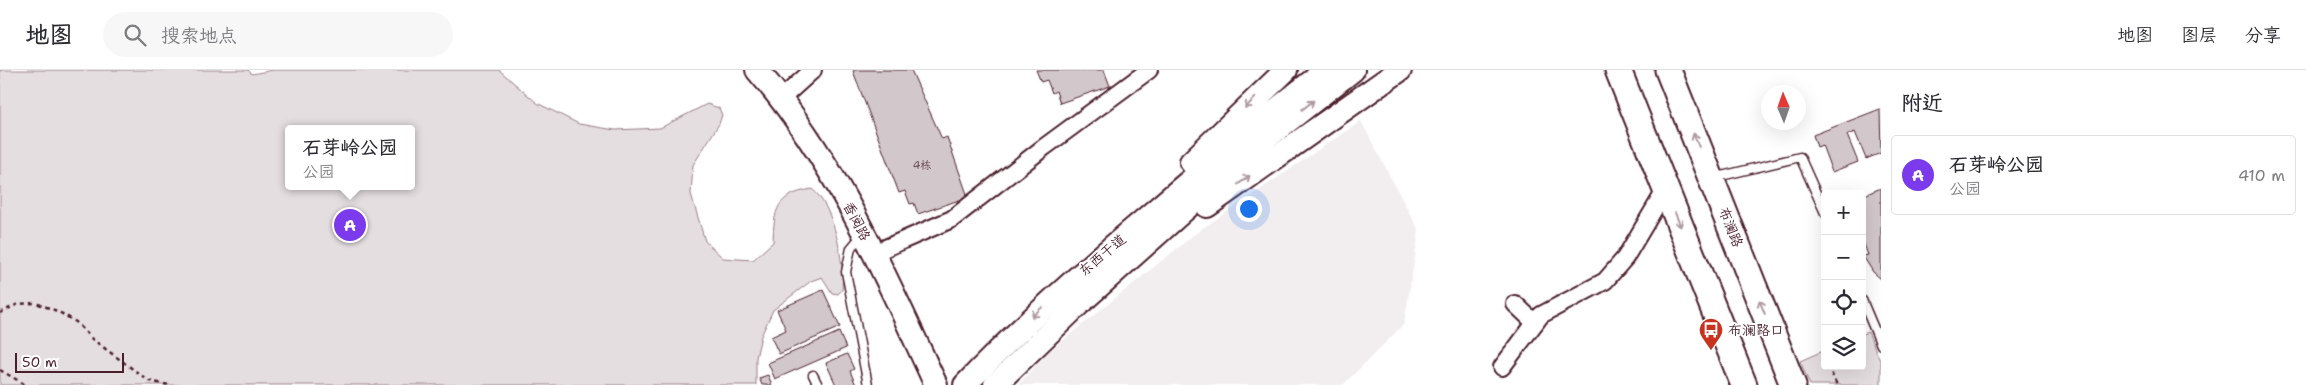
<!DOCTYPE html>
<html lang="zh">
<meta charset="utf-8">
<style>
:root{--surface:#fff;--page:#f7f7f7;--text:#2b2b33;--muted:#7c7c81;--line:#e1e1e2;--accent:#7c3aed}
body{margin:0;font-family:"Shantell Sans","LXGW WenKai TC",sans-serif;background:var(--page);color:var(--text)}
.controls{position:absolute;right:15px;bottom:15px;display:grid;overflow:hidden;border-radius:5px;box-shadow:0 5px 20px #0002}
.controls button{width:45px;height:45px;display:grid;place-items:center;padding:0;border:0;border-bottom:1px solid var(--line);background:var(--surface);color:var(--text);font:25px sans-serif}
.compass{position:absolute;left:1761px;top:15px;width:45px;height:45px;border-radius:50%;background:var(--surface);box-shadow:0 5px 20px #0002;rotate:358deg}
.scale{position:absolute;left:15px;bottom:12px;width:109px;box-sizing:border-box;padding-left:5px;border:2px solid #4a1f2b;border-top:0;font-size:14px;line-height:18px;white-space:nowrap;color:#4a1f2b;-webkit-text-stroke:4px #fff;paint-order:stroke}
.you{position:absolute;left:1248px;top:138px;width:18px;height:18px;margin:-12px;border:4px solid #fff;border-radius:50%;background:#1a73e8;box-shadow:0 0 0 8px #1a73e833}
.badge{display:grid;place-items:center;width:32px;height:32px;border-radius:50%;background:var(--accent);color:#fff;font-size:16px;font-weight:700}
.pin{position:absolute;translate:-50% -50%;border:2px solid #fff;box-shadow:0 1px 5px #0006}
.popup{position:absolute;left:285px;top:55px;width:130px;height:65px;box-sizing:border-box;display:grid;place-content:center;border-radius:5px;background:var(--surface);filter:drop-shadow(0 1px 4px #0005);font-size:16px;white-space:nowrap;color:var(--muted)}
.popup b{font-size:19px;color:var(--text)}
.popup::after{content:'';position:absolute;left:50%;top:100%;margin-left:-10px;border:10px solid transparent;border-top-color:var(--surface)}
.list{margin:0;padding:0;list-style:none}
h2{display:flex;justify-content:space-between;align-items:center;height:65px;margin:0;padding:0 20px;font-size:21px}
h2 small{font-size:16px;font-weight:400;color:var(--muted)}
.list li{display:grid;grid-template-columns:32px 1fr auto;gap:15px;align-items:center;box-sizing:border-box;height:80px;margin:0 10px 10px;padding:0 10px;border:1px solid var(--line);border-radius:5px}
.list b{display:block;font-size:19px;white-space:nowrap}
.list p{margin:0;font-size:16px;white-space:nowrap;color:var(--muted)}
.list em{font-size:16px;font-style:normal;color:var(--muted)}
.icon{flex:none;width:28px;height:28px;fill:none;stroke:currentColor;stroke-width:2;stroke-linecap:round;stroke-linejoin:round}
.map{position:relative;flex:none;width:1881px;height:315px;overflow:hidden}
header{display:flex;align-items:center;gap:30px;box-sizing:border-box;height:70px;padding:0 25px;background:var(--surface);border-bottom:1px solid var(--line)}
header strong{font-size:24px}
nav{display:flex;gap:28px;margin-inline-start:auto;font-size:18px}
.search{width:350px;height:45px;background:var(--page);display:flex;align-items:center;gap:12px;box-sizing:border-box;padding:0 18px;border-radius:28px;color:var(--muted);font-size:19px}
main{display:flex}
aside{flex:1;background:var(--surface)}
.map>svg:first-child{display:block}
.built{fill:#f2eeef}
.green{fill:#e5dee0;stroke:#987e86;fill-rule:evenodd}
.building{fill:#d2c7cb;stroke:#4a1f2b}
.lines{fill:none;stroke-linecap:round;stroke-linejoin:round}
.lane-casing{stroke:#4a1f2b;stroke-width:11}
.street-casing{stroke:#4a1f2b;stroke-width:20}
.secondary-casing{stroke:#4a1f2b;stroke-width:26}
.primary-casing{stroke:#4a1f2b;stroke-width:29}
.path{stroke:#4a1f2b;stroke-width:2.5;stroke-dasharray:4 4;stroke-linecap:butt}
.lane{stroke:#fff;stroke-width:8}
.street{stroke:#fff;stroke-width:16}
.secondary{stroke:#fff;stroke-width:22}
.primary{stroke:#fff;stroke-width:25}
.oneway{stroke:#ae9aa0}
.labels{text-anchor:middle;stroke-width:4;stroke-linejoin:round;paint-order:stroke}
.number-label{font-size:11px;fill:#6c4953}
.street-label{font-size:14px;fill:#4a1f2b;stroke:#fff}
.poi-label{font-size:14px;fill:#4a1f2b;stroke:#fff;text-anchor:start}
</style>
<header>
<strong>地图</strong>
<div class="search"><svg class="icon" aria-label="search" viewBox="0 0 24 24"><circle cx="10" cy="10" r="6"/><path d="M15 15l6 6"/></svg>搜索地点</div>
<nav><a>地图</a><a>图层</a><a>分享</a></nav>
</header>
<main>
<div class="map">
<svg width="1881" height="315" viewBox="0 0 1881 315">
<rect width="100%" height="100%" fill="#fff"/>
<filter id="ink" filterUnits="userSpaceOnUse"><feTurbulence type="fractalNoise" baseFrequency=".02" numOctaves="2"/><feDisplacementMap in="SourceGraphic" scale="10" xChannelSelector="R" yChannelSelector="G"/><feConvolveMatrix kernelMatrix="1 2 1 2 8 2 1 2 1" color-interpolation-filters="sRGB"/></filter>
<g filter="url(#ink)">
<path class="built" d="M1361,51L1419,161L1404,254L1343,315H1018L1047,283L1200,160Z"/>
<g class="green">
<path d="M0,0H248L252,4L273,0H499L537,33L579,54L615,60L660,58L707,34L719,38L722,45L719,54L693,95L691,124L705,171L723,188L753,190L773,172C774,139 776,125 812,119C834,136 845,193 842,220L838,224L832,223L822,207L811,211L773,240L761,266L756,288V315H0ZM289,59H411V116H289Z"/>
<path d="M1868,262L1881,293V315H1810L1800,291L1825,280V296H1862V264Z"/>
</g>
<g class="building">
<path d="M855,0H911L942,69L947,67L968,127L918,144L914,133L910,134L905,121L899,123L853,1Z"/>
<path d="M1036,0H1104L1110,16L1060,33L1056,21L1052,23L1047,10L1041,12Z"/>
<path d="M1880,39L1881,83L1866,89L1855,62L1847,65L1858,92L1832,102L1822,75L1817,77L1813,65Z"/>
<path d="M1881,118V209L1873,202L1863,186L1868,185L1862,169V126Z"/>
<path d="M823,220L840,257L779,284L771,267L786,260L777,240Z"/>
<path d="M839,262L846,278L775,309L768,293Z"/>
<path d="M847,284L854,299L850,301L856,315H836L826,293Z"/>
<path d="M768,305L772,315H762L759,308Z"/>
</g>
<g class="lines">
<defs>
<g id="lane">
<path d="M1713,108L1800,87L1825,143"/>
<path d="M862,165L851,178L846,202L868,315"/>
<path d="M1862,230L1881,275"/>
<path d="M813,305L818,315"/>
</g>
<g id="street">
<path d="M782,28L813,0"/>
<path d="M874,183L952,149L1043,78L1149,0"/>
<path d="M1515,234L1535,253"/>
<path d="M1502,297L1541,245L1605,211L1625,188L1666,119"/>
</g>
<g id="secondary">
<path d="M757,0C837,92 885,205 936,315"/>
<path d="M1191,92L1286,0"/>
<path d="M1207,136L1400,0"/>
<path d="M965,315C1021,256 1081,203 1144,150C1203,99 1264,49 1326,0"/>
<path d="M995,315L1079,234L1256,76L1353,0"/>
</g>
<g id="primary">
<path d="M1618,0L1744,315"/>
<path d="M1668,0L1793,315"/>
</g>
</defs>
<use href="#lane" class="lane-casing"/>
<use href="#street" class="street-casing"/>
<use href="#secondary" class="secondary-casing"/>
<use href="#primary" class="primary-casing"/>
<g class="path">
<path d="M0,243L18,234L36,233L57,241L76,252L92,269L149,311L169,315"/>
<path d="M1828,296L1837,315"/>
<path d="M0,300L26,315"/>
</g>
<use href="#lane" class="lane"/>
<use href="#street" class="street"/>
<use href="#secondary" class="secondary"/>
<use href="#primary" class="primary"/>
</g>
<defs><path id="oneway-shaft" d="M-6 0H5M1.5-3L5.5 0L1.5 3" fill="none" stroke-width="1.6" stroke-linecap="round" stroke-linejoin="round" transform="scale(1.25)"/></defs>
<g class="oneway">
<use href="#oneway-shaft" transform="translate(1250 33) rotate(135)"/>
<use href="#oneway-shaft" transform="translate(1308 35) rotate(-38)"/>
<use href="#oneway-shaft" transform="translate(1696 70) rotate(-112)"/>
<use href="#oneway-shaft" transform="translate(1244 110) rotate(-36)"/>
<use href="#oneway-shaft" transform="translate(1678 150) rotate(68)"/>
<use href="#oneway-shaft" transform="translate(1762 237) rotate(-112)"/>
<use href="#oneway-shaft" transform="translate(1037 242) rotate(137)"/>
</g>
</g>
<defs>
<symbol id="bus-pin" viewBox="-11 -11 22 30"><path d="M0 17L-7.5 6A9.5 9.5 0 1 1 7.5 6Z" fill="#c8321e" stroke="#fff"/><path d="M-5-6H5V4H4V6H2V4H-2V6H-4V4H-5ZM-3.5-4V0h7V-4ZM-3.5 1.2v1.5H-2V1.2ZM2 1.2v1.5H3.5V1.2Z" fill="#fff"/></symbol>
</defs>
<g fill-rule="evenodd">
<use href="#bus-pin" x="1697" y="246" width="28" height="38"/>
</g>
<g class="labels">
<g class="number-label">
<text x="922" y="99">4栋</text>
</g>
<g class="street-label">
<text transform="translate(857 151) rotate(62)" y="5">香阅路</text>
<text transform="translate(1731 157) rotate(68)" y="5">布澜路</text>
<text transform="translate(1102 185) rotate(-40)" y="5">东西干道</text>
</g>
<g class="poi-label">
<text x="1728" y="265">布澜路口</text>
</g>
</g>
</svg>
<div class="controls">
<button>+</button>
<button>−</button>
<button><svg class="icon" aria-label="locate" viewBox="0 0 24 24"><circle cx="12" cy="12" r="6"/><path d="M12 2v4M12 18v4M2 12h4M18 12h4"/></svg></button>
<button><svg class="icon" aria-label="layers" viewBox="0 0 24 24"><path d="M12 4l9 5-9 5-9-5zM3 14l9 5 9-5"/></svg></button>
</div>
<svg class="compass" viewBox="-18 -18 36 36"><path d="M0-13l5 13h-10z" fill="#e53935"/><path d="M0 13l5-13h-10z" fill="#7c7c81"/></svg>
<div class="scale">50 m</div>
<div class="you"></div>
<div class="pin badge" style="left:350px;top:155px">A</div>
<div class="popup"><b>石芽岭公园</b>公园</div>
</div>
<aside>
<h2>附近<small></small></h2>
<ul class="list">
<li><span class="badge">A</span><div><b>石芽岭公园</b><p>公园</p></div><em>410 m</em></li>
</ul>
</aside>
</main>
